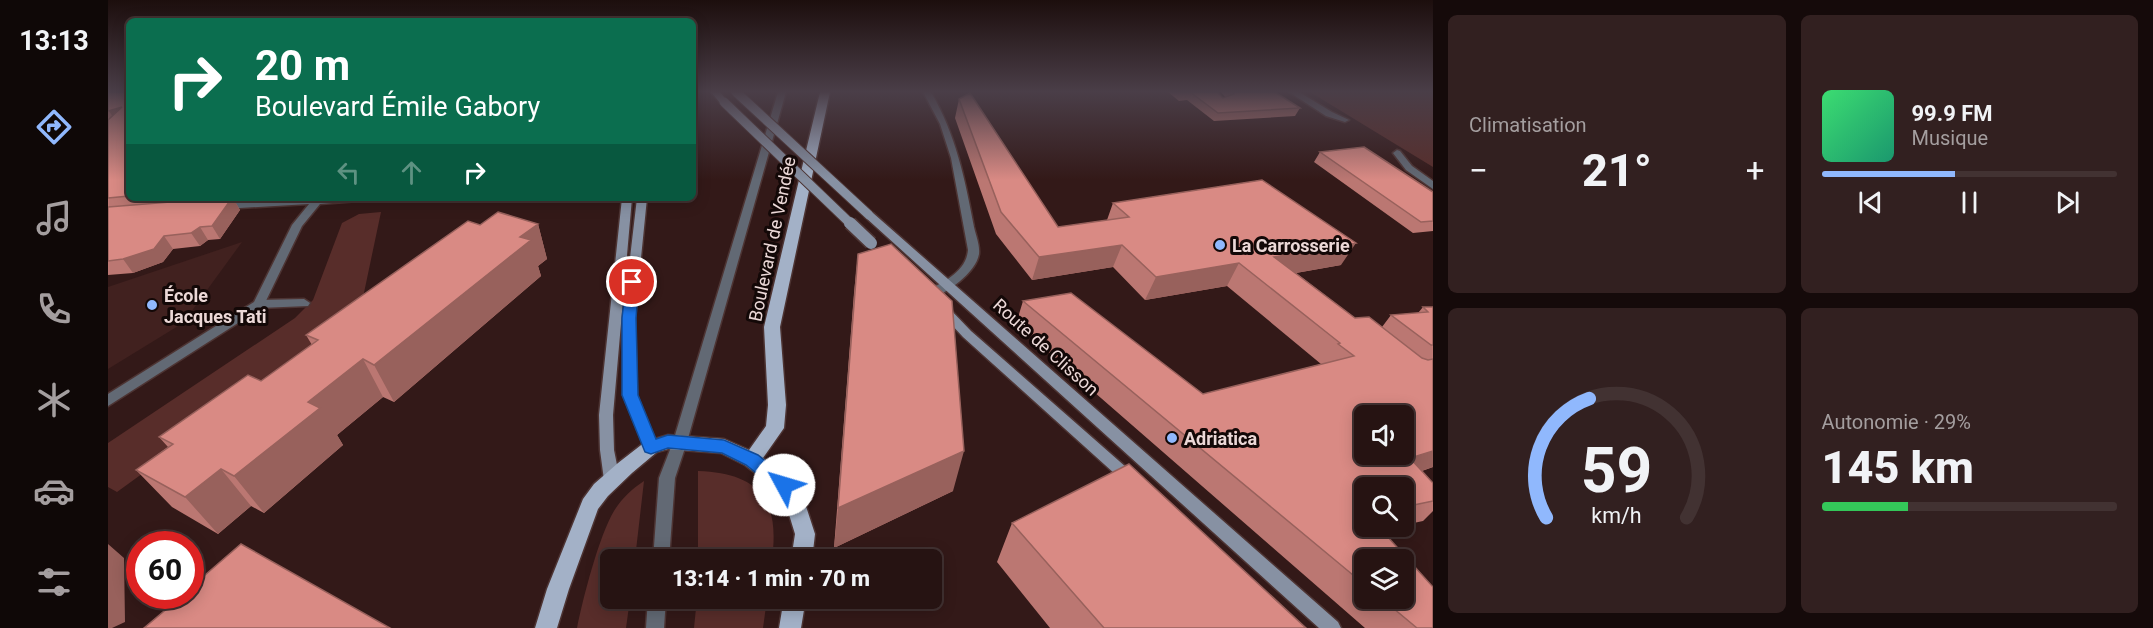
<!DOCTYPE html>
<html lang="fr">
<meta charset="utf-8">
<style>
body{margin:0;font-family:Roboto,sans-serif;background:#322020;color:#f1f3f6;height:100vh;display:flex;flex-direction:column;font-size:22px;white-space:nowrap}
*{box-sizing:border-box;margin:0}
p{font-size:20px;color:#a49e9f}
.icon{flex:none;width:33px;height:33px;fill:none;stroke:currentColor;stroke-width:2;stroke-linecap:round;stroke-linejoin:round}
.map{position:relative;flex:1;overflow:hidden}
.drawer{display:flex;flex-direction:column;gap:15px;padding:15px;background:#150a0a;width:720px}
.drawer>*{flex:none}
.banner{position:absolute;left:18px;top:18px;width:570px;height:183px;border-radius:9px;box-shadow:0 3px 15px #0003,0 0 0 2px #423232;background:#0b6e4f;color:#fff;overflow:hidden}
.tools{position:absolute;left:1246px;top:405px;display:grid;gap:12px}
.tools a{display:grid;place-items:center;width:60px;height:60px;border-radius:9px;background:#261312;box-shadow:0 3px 15px #0003,0 0 0 2px #423232;font-size:30px}
.speed{position:absolute;left:18px;top:531px;display:flex;gap:12px;font-size:30px;font-weight:700;text-align:center}
.speed>*{display:grid;place-content:center;width:78px;height:78px;border-radius:50%;background:#261312;box-shadow:0 3px 15px #0003,0 0 0 2px #423232;line-height:1}
.speed .limit{border:9px solid #d22;background:#fff;color:#111}
.pin{position:absolute;display:grid;place-items:center;width:51px;height:51px;color:#fff;margin:-26px;border:3px solid #fff;border-radius:50%;box-shadow:0 2px 6px #0007}
.me{position:absolute;width:66px;margin:-33px;rotate:309deg;stroke-linejoin:round;filter:drop-shadow(0 0 4px #0008)}
.turn{display:flex;align-items:center;gap:21px;height:126px;padding:0 30px;font-size:27px}
.turn .icon{width:78px;height:78px;stroke-width:2.5}
.turn b{display:block;font-size:42px;line-height:51px}
.lanes{display:flex;align-items:center;height:57px;padding:0 30px;background:#0003;justify-content:center;gap:30px;direction:ltr}
.lanes .off{opacity:.35}
.big{font-size:45px;font-weight:800;line-height:1.1}
.drawer .tile{flex:1;display:flex;flex-direction:column;justify-content:center;gap:9px;min-width:0;padding:0 21px;border-radius:9px;background:#322020}
.drawer .dial{align-items:center;gap:0}
.dial svg{height:156px;overflow:visible;fill:none;stroke:#423232;stroke-width:7;stroke-linecap:round;text-anchor:middle}
.dial text{fill:#f1f3f6;stroke:none}
.song{display:flex;align-items:center;gap:18px}
.cover{width:72px;height:72px;border-radius:9px;background:linear-gradient(135deg,hsl(140 70% 55%),hsl(160 70% 35%))}
.played{height:6px;border-radius:3px;background:linear-gradient(90deg,#90b8fd 45%,#423232 45%)}
.keys{display:flex;justify-content:space-around;direction:ltr}
.heat{display:flex;justify-content:space-between;align-items:center;font-size:33px;direction:ltr}
.charge{height:9px;border-radius:4px;background:linear-gradient(90deg,#34c759 29%,#423232 0)}
.drawer .tiles{flex:1;display:grid;gap:15px;grid-template-columns:repeat(2,1fr)}
.trip{position:absolute;left:492px;top:549px;width:342px;height:60px;border-radius:9px;background:#261312;box-shadow:0 3px 15px #0003,0 0 0 2px #423232;font-weight:800;line-height:60px;text-align:center}
main{display:flex;flex:1;min-height:0}
.dock{display:flex;flex-direction:column;width:108px;justify-content:space-around;align-items:center;background:#0f0807;color:#a49e9f}
.dock .icon{width:42px;height:42px}
.dock .active{color:#90b8fd}
.dock b{font-size:27px;color:#f1f3f6}
.map>svg:first-child{display:block}
.built{fill:#41211f}
.green{fill:#582d2a}
.lines{fill:none;stroke-linecap:round;stroke-linejoin:round}
.service-casing{stroke:#4d3433;stroke-width:3}
.minor-casing{stroke:#4d3433;stroke-width:3}
.secondary-casing{stroke:#4d3433;stroke-width:3}
.primary-casing{stroke:#4d3433;stroke-width:3}
.service{fill:#626974;fill-rule:evenodd}
.minor{fill:#626974;fill-rule:evenodd}
.secondary{fill:#8791a3;fill-rule:evenodd}
.primary{fill:#a3b1c7;fill-rule:evenodd}
.secondary-bridge-far1-casing{stroke:#4d3433;stroke-width:11;stroke-linecap:butt}
.secondary-bridge-casing{stroke:#4d3433;stroke-width:15;stroke-linecap:butt}
.secondary-bridge-far1{stroke:#8791a3;stroke-width:9}
.secondary-bridge{stroke:#8791a3;stroke-width:12}
.wall{fill:#bb7772;fill-rule:evenodd}
.shaded-wall{fill:#98615c}
.building{fill:#d98a84;stroke:#98615c;stroke-width:1.5;fill-rule:evenodd}
.route{fill:#1a73e8;stroke:#114b97;stroke-width:1.5}
.poi-dot{fill:#90b8fd;stroke:#130807;stroke-width:2}
.labels{text-anchor:middle;dominant-baseline:central;stroke-width:6;stroke-linejoin:round;paint-order:stroke}
.street-label{font-size:18px;fill:#ebd8d7;stroke:#130807}
.poi-label{font-size:18px;font-weight:bold;fill:#ebd8d7;stroke:#130807;text-anchor:start}
</style>
<main>
<nav class="dock">
<b>13:13</b>
<svg class="icon active" aria-label="directions" viewBox="0 0 24 24"><path d="M12 3l9 9-9 9-9-9zM9 14v-3h6M13 9l2 2-2 2"/></svg>
<svg class="icon" aria-label="music" viewBox="0 0 24 24"><path d="M9 18V5l10-2v13"/><circle cx="6" cy="18" r="3"/><circle cx="16" cy="16" r="3"/></svg>
<svg class="icon" aria-label="phone" viewBox="0 0 24 24"><path d="M5 4h4l2 5-3 2q2 4 5 5l2-3 5 2v4C11 20 4 13 5 4z"/></svg>
<svg class="icon" aria-label="climate" viewBox="0 0 24 24"><path d="M12 3v18M4 7l16 10M4 17L20 7"/></svg>
<svg class="icon" aria-label="car" viewBox="0 0 24 24"><path d="M5 17H2v-5l4-1 3-4h7l3 4 3 1v5h-3M9 17h6M6 11h13"/><circle cx="7" cy="17" r="2"/><circle cx="17" cy="17" r="2"/></svg>
<svg class="icon" aria-label="filters" viewBox="0 0 24 24"><path d="M4 7h16M4 17h16"/><circle cx="9" cy="7" r="2"/><circle cx="15" cy="17" r="2"/></svg>
</nav>
<div class="map">
<svg width="1325" height="628" viewBox="0 0 1325 628">
<rect width="100%" height="100%" fill="#331918"/>
<!-- built -->
<path class="built" d="M 134,242 L 75,323 L 0,369 L 0,287 Z"/>
<!-- green -->
<path class="green" d="M 1202,92 L 1325,92 L 1325,167 Z
M 273,212 L 253,307 L 238,326 L 9,492 L 0,487 L 0,443 L 187,318 L 205,300 L 234,223 L 251,214 Z
M 590,471 C 651,473 672,500 664,559 L 590,559 Z
M 536,481 L 527,559 L 502,560 L 502,598 L 522,599 L 518,628 L 469,628 C 475,598 491,536 506,511 C 514,498 524,489 536,481 Z
M 589,598 L 659,599 L 655,628 L 586,628 Z"/>
<g class="lines">
<!-- service casing -->
<g class="service-casing">
<path id="service" d="M 670,92 L 678,92 L 579,442 L 567,478 L 561,560 L 545,560 L 551,478 L 565,442 Z
M 196,299 L 202,303 L 200,306 L 151,308 L 145,304 L 151,300 Z
M 540,598 L 558,598 L 556,628 L 538,628 Z"/>
</g>
<!-- minor casing -->
<g class="minor-casing">
<path id="minor" d="M 815,92 L 823,92 C 848,135 857,179 866,227 C 868,236 872,245 871,254 C 868,273 838,294 821,299 L 815,295 L 817,292 C 834,282 858,273 860,250 L 843,158 L 832,124 Z
M 1181,92 L 1191,92 L 1224,112 L 1241,120 L 1237,122 L 1218,116 Z
M 1289,150 L 1292,151 L 1304,166 L 1325,181 L 1325,189 L 1298,170 L 1285,153 Z
M 206,198 L 255,198 L 250,201 L 212,204 L 194,226 L 155,307 L 0,406 L 0,394 L 146,302 L 184,225 L 201,204 L 115,209 L 111,208 L 111,204 Z"/>
</g>
<!-- secondary casing -->
<g class="secondary-casing">
<path id="secondary" d="M 603,92 L 612,92 L 620,102 L 613,104 Z
M 514,198 L 524,198 L 505,415 L 506,450 L 512,480 L 509,484 L 504,486 L 499,484 L 496,480 L 492,450 L 491,415 Z
M 529,198 L 539,198 L 527,318 L 529,395 L 550,447 L 548,451 L 543,453 L 538,451 L 536,447 L 515,395 L 515,318 Z
M 761,212 L 765,213 L 1230,622 L 1233,628 L 1211,628 L 757,217 L 757,213 Z
M 835,305 L 839,306 L 863,331 L 1027,475 L 1030,479 L 1027,483 L 1022,485 L 1017,483 L 855,337 L 829,309 Z"/>
</g>
<!-- primary casing -->
<g class="primary-casing">
<path id="primary" d="M 712,92 L 722,92 L 672,327 L 678,405 L 676,428 L 655,458 L 674,471 L 694,494 L 707,534 L 704,560 L 683,560 L 687,534 L 676,498 L 660,483 L 637,465 L 613,453 L 560,449 L 549,452 L 524,473 L 500,496 L 490,509 L 461,589 L 449,628 L 427,628 L 439,589 L 475,499 L 486,484 L 510,463 L 537,442 L 560,435 L 616,439 L 641,450 L 658,426 L 660,405 L 656,327 Z
M 676,598 L 698,598 L 693,628 L 671,628 Z"/>
</g>
<!-- service -->
<use href="#service" class="service"/>
<!-- minor -->
<use href="#minor" class="minor"/>
<!-- secondary -->
<use href="#secondary" class="secondary"/>
<!-- primary -->
<use href="#primary" class="primary"/>
<!-- secondary-bridge-far1 casing -->
<g class="secondary-bridge-far1-casing">
<path id="secondary-bridge-far1" d="M 628,92 L 761,215
M 616,102 L 743,224"/>
</g>
<!-- secondary-bridge casing -->
<g class="secondary-bridge-casing">
<path id="secondary-bridge" d="M 742,223 L 763,243"/>
</g>
<!-- secondary-bridge-far1 -->
<use href="#secondary-bridge-far1" class="secondary-bridge-far1"/>
<!-- secondary-bridge -->
<use href="#secondary-bridge" class="secondary-bridge"/>
</g>
<!-- wall -->
<path class="wall" d="M 0,92 L 21,92 L 21,198 L 140,198 L 126,200 L 132,210 L 112,239 L 100,240 L 92,246 L 65,249 L 55,262 L 25,273 L 0,275 Z
M 1060,92 L 1109,92 L 1115,98 L 1117,97 L 1113,92 L 1167,92 L 1192,108 L 1187,116 L 1106,121 L 1079,100 L 1071,101 Z
M 851,99 L 950,227 L 999,220 L 1005,203 L 1233,265 L 1188,273 L 1247,318 L 1274,327 L 1283,315 L 1310,313 L 1315,307 L 1325,307 L 1325,467 L 1314,471 L 1325,483 L 1325,511 L 1315,521 L 1296,525 L 1296,488 L 1257,488 L 1257,526 L 1289,526 L 1273,530 L 1325,628 L 1257,628 L 908,324 L 915,301 L 1095,394 L 1213,364 L 1119,286 L 1037,300 L 1005,267 L 924,280 L 888,234 L 847,118 ZM 1257,560 L 1296,598 L 1257,598 Z
M 1212,152 L 1325,192 L 1325,231 L 1305,233 L 1206,162 Z
M 430,224 L 439,259 L 430,266 L 433,276 L 286,402 L 275,397 L 229,435 L 235,445 L 156,513 L 143,506 L 110,534 L 64,507 L 28,470 L 60,447 L 51,437 L 153,381 L 204,345 L 198,335 L 372,225 Z
M 750,254 L 845,491 L 726,548 L 746,293 Z
M 904,523 L 1198,628 L 942,628 L 889,562 Z"/>
<!-- shaded-wall -->
<path class="shaded-wall" d="M 14,107 L 9,123 L 1,111 Z
M 124,198 L 125,198 L 132,210 L 112,239 L 104,226 Z
M 430,224 L 439,259 L 430,266 L 433,276 L 286,402 L 266,365 L 412,237 Z
M 92,227 L 100,240 L 92,246 L 83,233 Z
M 56,236 L 65,249 L 55,262 L 25,273 L 15,259 Z
M 1248,243 L 1233,265 L 1153,279 L 1166,257 Z
M 1014,245 L 1005,267 L 924,280 L 931,257 Z
M 1131,263 L 1119,286 L 1037,300 L 1048,277 Z
M 255,359 L 275,397 L 229,435 L 235,445 L 156,513 L 126,476 L 200,402 Z
M 856,451 L 845,491 L 726,548 L 730,508 Z
M 1325,451 L 1325,467 L 1280,482 L 1302,458 Z
M 113,469 L 143,506 L 110,534 L 77,497 Z
M 0,544 L 16,558 L 17,622 L 4,628 L 0,628 Z"/>
<!-- building -->
<path class="building" d="M 0,92 L 21,92 L 21,196 L 0,198 L 0,120 L 14,107 L 0,111 Z
M 1073,92 L 1109,92 L 1115,98 L 1126,94 L 1124,92 L 1167,92 L 1192,108 L 1110,113 L 1082,92 Z
M 862,93 L 950,227 L 1021,217 L 1005,203 L 1154,180 L 1248,243 L 1166,257 L 1247,318 L 1261,317 L 1314,358 L 1320,360 L 1325,359 L 1325,451 L 1302,458 L 1325,483 L 1325,501 L 1296,507 L 1296,488 L 1257,488 L 1257,526 L 1270,526 L 1325,587 L 1325,628 L 1309,628 L 1273,598 L 1296,598 L 1296,560 L 1257,560 L 1257,585 L 915,301 L 963,293 L 1095,394 L 1246,356 L 1230,344 L 1232,343 L 1131,263 L 1048,277 L 1014,245 L 931,257 L 893,212 L 851,99 ZM 1257,416 L 1296,416 L 1296,454 L 1257,454 Z
M 1256,147 L 1325,192 L 1325,221 L 1313,222 L 1212,152 Z
M 112,198 L 124,198 L 104,226 L 92,227 L 83,233 L 56,236 L 46,249 L 15,259 L 0,261 L 0,207 Z
M 390,212 L 430,224 L 412,237 L 423,240 L 266,365 L 255,359 L 200,402 L 212,408 L 126,476 L 113,469 L 77,497 L 28,470 L 65,444 L 51,437 L 140,375 L 153,381 L 210,340 L 198,335 L 360,221 L 372,225 Z
M 783,244 L 844,301 L 856,451 L 730,508 L 750,254 Z
M 1315,307 L 1325,307 L 1325,345 L 1323,345 L 1283,315 L 1320,312 Z
M 1021,464 L 1198,628 L 996,628 L 904,523 Z
M 133,544 L 282,628 L 36,628 L 74,596 L 82,596 L 82,588 Z"/>
<!-- sky -->
<linearGradient id="sky" x2="0" y2="1"><stop stop-color="#1c0e0d"/><stop offset="0.51" stop-color="#4a3e48"/><stop offset="1" stop-color="#4a3e48" stop-opacity="0"/></linearGradient>
<rect width="1325" height="180" fill="url(#sky)"/>
<!-- route -->
<path class="route" d="M 524,278 L 531,282 L 528,318 L 530,395 L 548,439 L 560,435 L 616,440 L 650,455 L 682,480 L 684,485 L 682,490 L 676,493 L 669,490 L 638,465 L 614,453 L 560,448 L 543,454 L 537,452 L 514,395 L 514,318 L 518,282 Z"/>
<!-- markers -->
<g class="poi-dot">
<circle cx="1112" cy="245" r="6"/>
<circle cx="44" cy="305" r="6"/>
<circle cx="1064" cy="438" r="6"/>
</g>
<g class="labels">
<!-- street labels -->
<g class="street-label">
<text transform="translate(664 239) rotate(-78)">Boulevard de Vendée</text>
<text transform="translate(938 347) rotate(42)">Route de Clisson</text>
</g>
<!-- poi labels -->
<g class="poi-label">
<text x="1124" y="245">La Carrosserie</text>
<text x="56" y="295">École<tspan x="56" dy="21">Jacques Tati</tspan></text>
<text x="1076" y="438">Adriatica</text>
</g>
</g>
</svg>
<div class="tools">
<a><svg class="icon" aria-label="sound" viewBox="0 0 24 24"><path d="M4 9h4l5-4v14l-5-4H4zM17 9q2 3 0 6"/></svg></a>
<a><svg class="icon" aria-label="search" viewBox="0 0 24 24"><circle cx="10" cy="10" r="6"/><path d="M15 15l6 6"/></svg></a>
<a><svg class="icon" aria-label="layers" viewBox="0 0 24 24"><path d="M12 4l9 5-9 5-9-5zM3 14l9 5 9-5"/></svg></a>
</div>
<div class="speed"><div class="limit">60</div></div>
<div class="pin" style="left:524px;top:282px;background:#d93025"><svg class="icon" aria-label="arrive" viewBox="0 0 24 24"><path d="M6 21V4h12l-3 4 3 4H6"/></svg></div>
<svg class="me" style="left:676px;top:485px" viewBox="-20 -20 40 40"><circle r="19" fill="#fff"/><path d="M0-13L10 11 0 6-10 11z" fill="#1a73e8"/></svg>
<div class="trip">13:14 · 1 min · 70 m</div>
<div class="banner">
<div class="turn"><svg class="icon" aria-label="right" viewBox="0 0 24 24"><path d="M7 20v-9h11M14 6l5 5-5 5"/></svg><div><b>20 m</b>Boulevard Émile Gabory</div></div>
<div class="lanes"><svg class="icon off" aria-label="left" viewBox="0 0 24 24"><path d="M17 20v-9H6M10 6l-5 5 5 5"/></svg><svg class="icon off" aria-label="ahead" viewBox="0 0 24 24"><path d="M12 20V5M6 11l6-6 6 6"/></svg><svg class="icon" aria-label="right" viewBox="0 0 24 24"><path d="M7 20v-9h11M14 6l5 5-5 5"/></svg></div>
</div>
</div>
<section class="drawer">
<div class="tiles">
<div class="tile"><p>Climatisation</p>
<div class="heat"><a>−</a><b class="big">21°</b><a>+</a></div>
</div>
<div class="tile">
<div class="song"><i class="cover"></i><div><b>99.9 FM</b><p>Musique</p></div></div>
<div class="played"></div>
<div class="keys"><svg class="icon" aria-label="previous" viewBox="0 0 24 24"><path d="M18 5L8 12l10 7zM5 5v14"/></svg><svg class="icon" aria-label="pause" viewBox="0 0 24 24"><path d="M8 5v14M16 5v14"/></svg><svg class="icon" aria-label="next" viewBox="0 0 24 24"><path d="M6 5l10 7-10 7zM19 5v14"/></svg></div>
</div>
<div class="tile dial"><svg viewBox="0 0 100 80">
<path d="M14 69A42 42 0 1 1 86 69"/>
<path d="M14 69A42 42 0 0 1 36 8" stroke="#90b8fd"/>
<text x="50" y="56" font-size="32" font-weight="700">59</text>
<text x="50" y="72" font-size="11">km/h</text>
</svg></div>
<div class="tile"><p>Autonomie · 29%</p><b class="big">145 km</b><div class="charge"></div></div>
</div>
</section>
</main>
